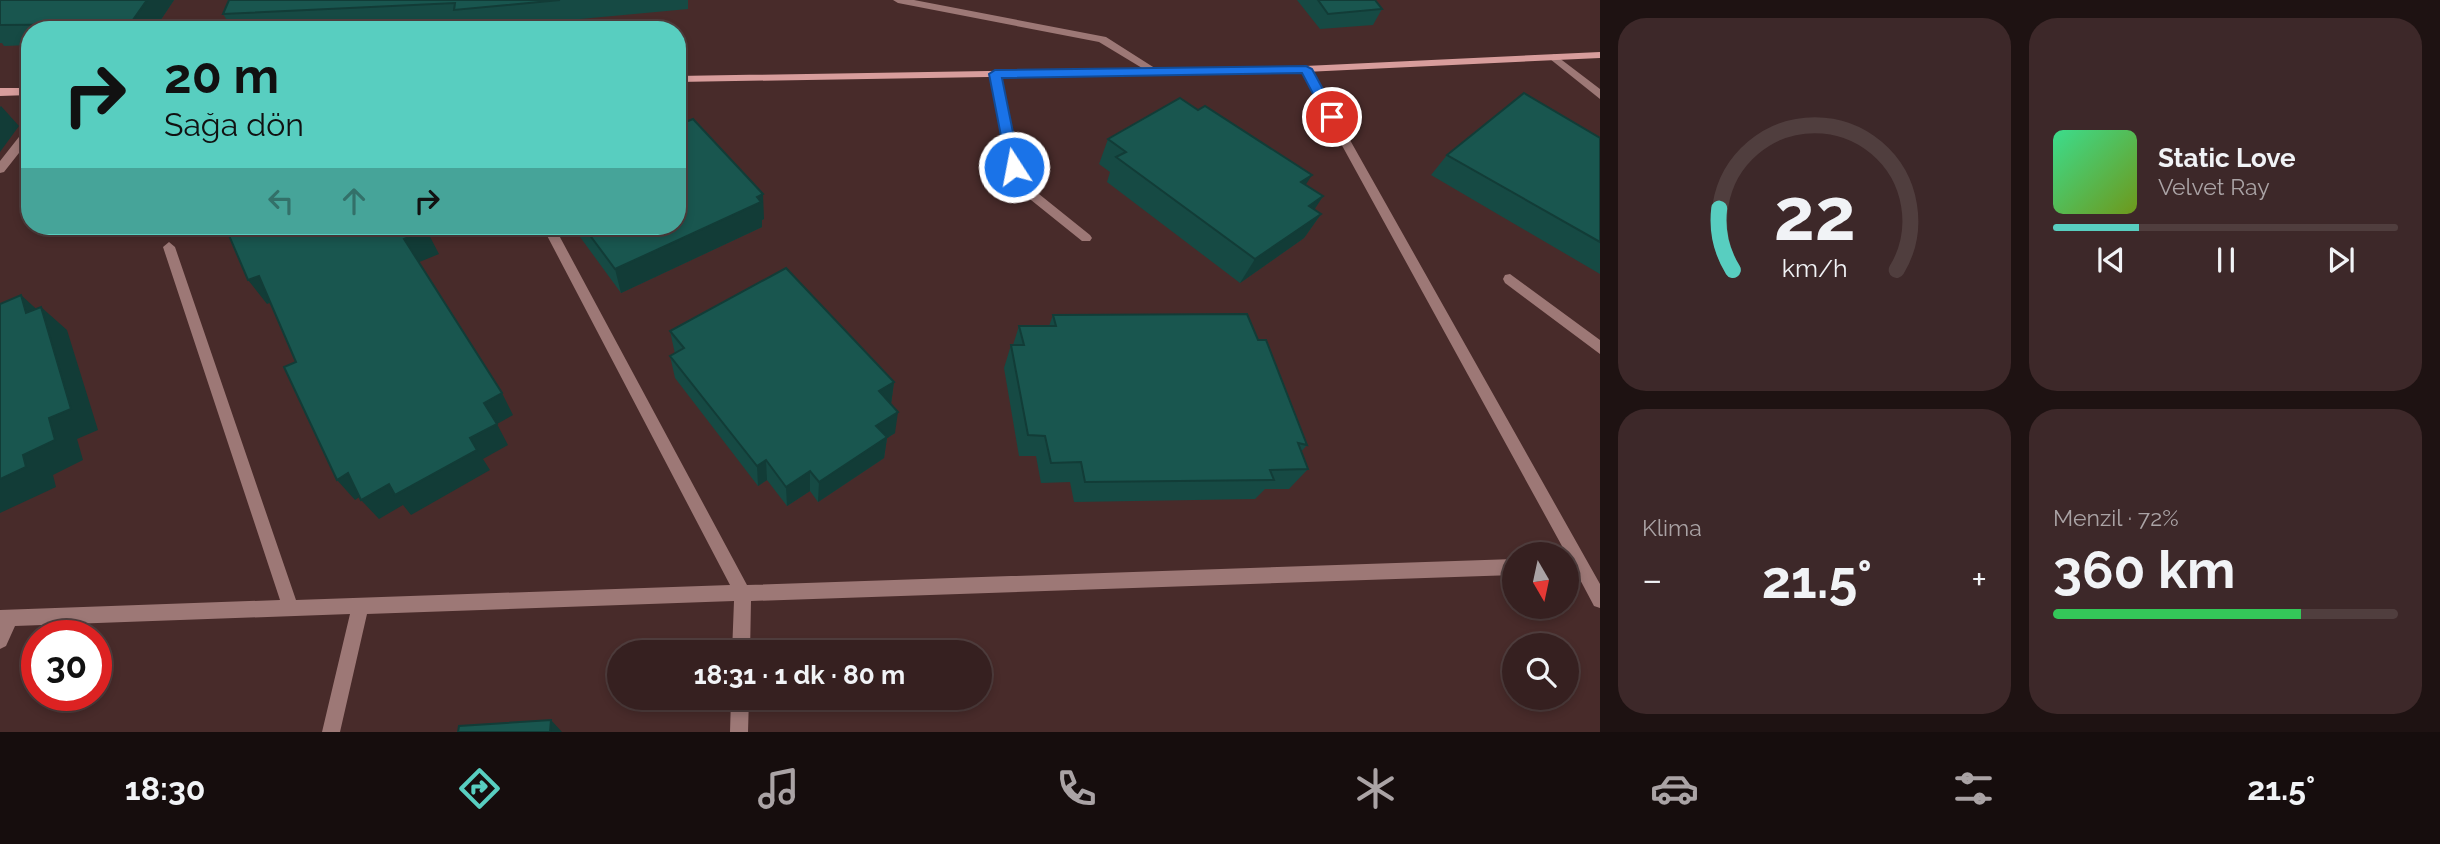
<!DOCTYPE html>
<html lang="tr">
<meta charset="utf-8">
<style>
body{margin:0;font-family:Raleway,sans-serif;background:#3d2829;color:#f1f3f6;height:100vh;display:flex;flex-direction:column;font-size:26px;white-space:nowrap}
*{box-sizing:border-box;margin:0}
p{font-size:23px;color:#aaa3a5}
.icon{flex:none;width:38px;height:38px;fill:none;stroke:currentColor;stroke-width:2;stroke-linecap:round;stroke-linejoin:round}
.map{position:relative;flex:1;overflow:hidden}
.details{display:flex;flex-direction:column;gap:18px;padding:18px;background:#1e1212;width:840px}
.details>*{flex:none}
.top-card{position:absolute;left:21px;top:21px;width:665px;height:214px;border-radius:28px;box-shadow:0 4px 10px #0003,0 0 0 2px #503e3e;background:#58cec0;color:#111;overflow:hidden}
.needle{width:46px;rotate:171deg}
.fabs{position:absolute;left:1502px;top:542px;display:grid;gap:14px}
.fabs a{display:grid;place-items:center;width:77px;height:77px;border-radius:50%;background:#362020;box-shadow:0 4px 10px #0003,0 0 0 2px #503e3e;font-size:35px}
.speed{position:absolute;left:21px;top:620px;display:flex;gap:14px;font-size:35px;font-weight:700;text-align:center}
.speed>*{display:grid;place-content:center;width:91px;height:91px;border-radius:50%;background:#362020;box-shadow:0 4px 10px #0003,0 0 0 2px #503e3e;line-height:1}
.speed .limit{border:10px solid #d22;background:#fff;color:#111}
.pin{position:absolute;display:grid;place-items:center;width:60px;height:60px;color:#fff;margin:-30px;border:4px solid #fff;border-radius:50%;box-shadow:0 2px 7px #0007}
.me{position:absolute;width:77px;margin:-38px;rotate:349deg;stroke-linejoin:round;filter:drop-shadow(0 0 5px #0008)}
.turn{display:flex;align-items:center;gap:24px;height:147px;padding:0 28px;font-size:32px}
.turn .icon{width:91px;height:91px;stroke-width:2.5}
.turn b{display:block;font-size:49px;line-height:60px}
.lanes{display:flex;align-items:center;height:66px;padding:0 28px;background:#0003;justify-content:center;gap:35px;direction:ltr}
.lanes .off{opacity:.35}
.big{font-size:52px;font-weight:700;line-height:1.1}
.details .widget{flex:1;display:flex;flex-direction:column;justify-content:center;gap:10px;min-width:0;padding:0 24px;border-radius:28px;background:#3d2829}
.details .dial{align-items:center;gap:0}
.dial svg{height:182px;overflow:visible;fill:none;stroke:#503e3e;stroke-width:7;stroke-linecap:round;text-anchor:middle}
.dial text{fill:#f1f3f6;stroke:none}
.song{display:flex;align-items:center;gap:21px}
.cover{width:84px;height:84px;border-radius:10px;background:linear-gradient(135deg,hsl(150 70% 55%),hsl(80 70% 35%))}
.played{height:7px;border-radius:4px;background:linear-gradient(90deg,#58cec0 25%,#503e3e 25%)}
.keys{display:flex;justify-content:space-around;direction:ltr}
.heat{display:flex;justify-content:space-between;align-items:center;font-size:38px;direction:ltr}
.charge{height:10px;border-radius:5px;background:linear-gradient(90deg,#34c759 72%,#503e3e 0)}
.details .tiles{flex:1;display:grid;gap:18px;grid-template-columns:repeat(2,1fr)}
.trip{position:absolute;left:607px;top:640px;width:385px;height:70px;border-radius:35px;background:#362020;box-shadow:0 4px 10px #0003,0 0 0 2px #503e3e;font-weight:700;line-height:70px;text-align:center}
.tabs{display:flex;height:112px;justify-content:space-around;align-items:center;background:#160d0d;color:#aaa3a5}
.tabs .icon{width:49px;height:49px}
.tabs .active{color:#58cec0}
.tabs b{font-size:32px;color:#f1f3f6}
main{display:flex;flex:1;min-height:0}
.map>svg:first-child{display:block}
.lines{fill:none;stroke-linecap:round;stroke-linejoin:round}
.street{fill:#9d7876;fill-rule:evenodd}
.secondary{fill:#d89d9c;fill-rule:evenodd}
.wall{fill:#164a44}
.shaded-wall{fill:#123c37}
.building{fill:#19564f;stroke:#123c37;stroke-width:2}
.route{fill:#1a73e8;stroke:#114b97;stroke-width:2}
</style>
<main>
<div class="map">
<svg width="1600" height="732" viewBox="0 0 1600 732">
<rect width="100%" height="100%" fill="#482b2a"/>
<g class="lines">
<!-- street -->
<path class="street" d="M 893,0 L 914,0 L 1106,37 L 1161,72 L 1156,75 L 1152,74 L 1099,42 L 898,3 Z
M 1554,54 L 1600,89 L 1600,99 L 1550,59 L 1549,57 Z
M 1305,66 L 1310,69 L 1600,584 L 1600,608 L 1594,606 L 1576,572 L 1566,573 L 1568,557 L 1300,69 Z
M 995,71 L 1000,74 L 1020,167 L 1034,190 L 1090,235 L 1092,238 L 1090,241 L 1082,241 L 1026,196 L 1008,167 L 990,74 Z
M 30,127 L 30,139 L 4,172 L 0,173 L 0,161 L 26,128 Z
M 542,226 L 554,226 L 747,585 L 1514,559 L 1514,575 L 751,601 L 750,653 L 732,653 L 734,601 L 367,614 L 340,732 L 322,732 L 350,614 L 15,626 L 6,646 L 0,649 L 0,610 L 280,600 L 163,247 L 169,242 L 175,247 L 296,600 L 730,585 Z
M 1510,274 L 1600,340 L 1600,354 L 1505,283 L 1503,279 L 1505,275 Z
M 731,698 L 749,698 L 748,732 L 730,732 Z"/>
<!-- secondary -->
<path class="secondary" d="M 1600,52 L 1600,58 L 1305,72 L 677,82 L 677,76 L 1305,66 Z
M 0,88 L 30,88 L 30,95 L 0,96 Z"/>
</g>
<!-- wall -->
<path class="wall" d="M 0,0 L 174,0 L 154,30 L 30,30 L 30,45 L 4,46 L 2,43 L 0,43 Z
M 229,0 L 688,0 L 688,9 L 462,30 L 459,23 L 323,30 L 233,30 L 223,14 Z
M 1297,0 L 1375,0 L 1382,9 L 1373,25 L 1320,29 Z
M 1198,110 L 1323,196 L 1314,210 L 1321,214 L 1304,238 L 1240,283 L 1107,182 L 1110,172 L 1099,164 L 1108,139 Z
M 1600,138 L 1600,274 L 1431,175 L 1447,155 Z
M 764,219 L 762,220 L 762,227 L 621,293 L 572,226 L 677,226 Z
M 1053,315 L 1258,340 L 1307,445 L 1301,452 L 1308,469 L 1289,489 L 1265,489 L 1255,499 L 1074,502 L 1070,482 L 1041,483 L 1036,456 L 1019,456 L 1004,368 L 1011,345 L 1013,345 L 1019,326 L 1049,326 Z
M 670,331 L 894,382 L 891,404 L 895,433 L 887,438 L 884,458 L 818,502 L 810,491 L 787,506 L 767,480 L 758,486 L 675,378 L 670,356 L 675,354 Z"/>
<!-- shaded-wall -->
<path class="shaded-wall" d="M 147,0 L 174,0 L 154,30 L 134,30 L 130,24 Z
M 1,106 L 19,126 L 0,152 L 0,107 Z
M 1312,175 L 1296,200 L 1301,182 Z
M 763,194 L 764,219 L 762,220 L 762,227 L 621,293 L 615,269 Z
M 1323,196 L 1307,221 L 1309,206 Z
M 1321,214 L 1304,238 L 1240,283 L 1255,259 Z
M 423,226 L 431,226 L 432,229 L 427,231 L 439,254 L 417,263 L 404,239 Z
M 259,276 L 277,300 L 267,304 L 248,280 Z
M 21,295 L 44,316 L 41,307 L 67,330 L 98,430 L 77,439 L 83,460 L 53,475 L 56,487 L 0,513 L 0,479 L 23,455 L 49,418 L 26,313 Z
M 894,382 L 891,404 L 879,391 Z
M 502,393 L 513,415 L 497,424 L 508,445 L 483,459 L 490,470 L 411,515 L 403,505 L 379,519 L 361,500 L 470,438 L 484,403 Z
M 898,412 L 895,433 L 887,438 L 884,458 L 818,502 L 819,482 L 876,426 Z
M 766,460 L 767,480 L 758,486 L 757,466 Z
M 810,471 L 810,491 L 787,506 L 786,487 Z
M 348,473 L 365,493 L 355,500 L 337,480 Z
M 551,720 L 562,732 L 550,732 Z"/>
<!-- building -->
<path class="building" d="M 0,0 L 147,0 L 130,24 L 0,25 Z
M 229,0 L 560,0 L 454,10 L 455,3 L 223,14 Z
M 1318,0 L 1375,0 L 1382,9 L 1328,14 Z
M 1524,93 L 1600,138 L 1600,242 L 1447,155 Z
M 1180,98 L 1198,110 L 1205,106 L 1312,175 L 1301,182 L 1323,196 L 1309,206 L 1321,214 L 1255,259 L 1116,157 L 1126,152 L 1108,139 Z
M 677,117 L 683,123 L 693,119 L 763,194 L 757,197 L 761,202 L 615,269 L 583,226 L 677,226 Z
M 225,226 L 424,226 L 427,229 L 404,239 L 502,393 L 484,403 L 497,424 L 470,438 L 477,450 L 395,495 L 389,484 L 361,500 L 348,473 L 337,480 L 284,367 L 296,362 L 259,276 L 248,280 Z
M 786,268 L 894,382 L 879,391 L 898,412 L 876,426 L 887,437 L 819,482 L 810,471 L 786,487 L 766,460 L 757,466 L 670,356 L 684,348 L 670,331 Z
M 21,295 L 26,313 L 41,307 L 71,409 L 49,418 L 55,440 L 23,455 L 26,467 L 0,479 L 0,304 Z
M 1247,314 L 1258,340 L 1266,340 L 1307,445 L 1298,443 L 1308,469 L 1270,470 L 1274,480 L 1085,482 L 1081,462 L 1051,463 L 1045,436 L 1028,435 L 1011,345 L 1024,345 L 1019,326 L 1056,326 L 1053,315 Z
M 551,720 L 550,732 L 458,732 L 459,726 Z"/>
<!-- route -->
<path class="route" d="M 1306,66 L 1312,69 L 1338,117 L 1336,120 L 1327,120 L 1302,73 L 1002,78 L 1020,167 L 1014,172 L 1007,167 L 989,74 L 995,70 Z"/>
</svg>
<div class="fabs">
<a><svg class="needle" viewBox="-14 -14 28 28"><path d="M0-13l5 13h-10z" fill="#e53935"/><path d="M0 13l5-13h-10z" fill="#aaa3a5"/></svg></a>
<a><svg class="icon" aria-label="search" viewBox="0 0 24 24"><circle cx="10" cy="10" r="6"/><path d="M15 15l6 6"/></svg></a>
</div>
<div class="speed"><div class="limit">30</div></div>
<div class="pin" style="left:1332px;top:117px;background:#d93025"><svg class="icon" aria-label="arrive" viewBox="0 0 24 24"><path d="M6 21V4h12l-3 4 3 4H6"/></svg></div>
<svg class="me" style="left:1014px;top:167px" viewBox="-20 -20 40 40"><circle r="17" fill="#1a73e8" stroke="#fff" stroke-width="3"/><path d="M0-11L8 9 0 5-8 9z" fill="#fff"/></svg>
<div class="trip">18:31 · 1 dk · 80 m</div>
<div class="top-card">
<div class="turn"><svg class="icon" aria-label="right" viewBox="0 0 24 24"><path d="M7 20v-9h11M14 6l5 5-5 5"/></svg><div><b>20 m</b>Sağa dön</div></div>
<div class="lanes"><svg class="icon off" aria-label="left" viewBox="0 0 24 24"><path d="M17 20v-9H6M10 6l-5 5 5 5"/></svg><svg class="icon off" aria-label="ahead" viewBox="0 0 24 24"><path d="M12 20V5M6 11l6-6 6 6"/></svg><svg class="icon" aria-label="right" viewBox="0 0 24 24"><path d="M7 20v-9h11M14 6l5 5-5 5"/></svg></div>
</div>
</div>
<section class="details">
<div class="tiles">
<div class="widget dial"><svg viewBox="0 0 100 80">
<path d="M14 69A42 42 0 1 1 86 69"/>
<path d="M14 69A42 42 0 0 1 8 42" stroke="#58cec0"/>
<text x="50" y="56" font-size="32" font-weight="700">22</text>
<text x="50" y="72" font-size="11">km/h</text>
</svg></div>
<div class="widget">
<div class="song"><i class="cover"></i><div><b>Static Love</b><p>Velvet Ray</p></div></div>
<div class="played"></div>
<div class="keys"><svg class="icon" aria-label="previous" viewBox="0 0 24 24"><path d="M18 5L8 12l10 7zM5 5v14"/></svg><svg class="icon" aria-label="pause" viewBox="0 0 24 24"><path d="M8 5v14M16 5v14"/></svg><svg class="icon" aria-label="next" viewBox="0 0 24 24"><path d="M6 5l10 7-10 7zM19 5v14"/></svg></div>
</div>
<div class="widget"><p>Klima</p>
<div class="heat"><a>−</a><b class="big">21.5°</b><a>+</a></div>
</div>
<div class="widget"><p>Menzil · 72%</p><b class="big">360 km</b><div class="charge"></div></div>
</div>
</section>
</main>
<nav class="tabs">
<b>18:30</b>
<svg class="icon active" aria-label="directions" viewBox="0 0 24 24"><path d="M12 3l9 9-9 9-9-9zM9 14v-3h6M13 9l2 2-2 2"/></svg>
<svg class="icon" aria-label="music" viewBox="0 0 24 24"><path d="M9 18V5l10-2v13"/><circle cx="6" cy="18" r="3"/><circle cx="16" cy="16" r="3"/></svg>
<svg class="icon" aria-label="phone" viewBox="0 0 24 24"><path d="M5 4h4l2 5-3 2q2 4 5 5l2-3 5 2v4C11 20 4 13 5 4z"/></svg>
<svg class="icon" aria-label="climate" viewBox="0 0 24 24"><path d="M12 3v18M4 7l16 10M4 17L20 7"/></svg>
<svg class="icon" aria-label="car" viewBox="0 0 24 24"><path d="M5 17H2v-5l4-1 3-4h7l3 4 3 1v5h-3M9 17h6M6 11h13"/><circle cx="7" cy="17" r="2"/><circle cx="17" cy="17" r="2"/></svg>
<svg class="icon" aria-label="filters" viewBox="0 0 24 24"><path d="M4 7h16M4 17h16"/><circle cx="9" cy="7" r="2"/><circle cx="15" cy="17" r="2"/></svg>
<b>21.5°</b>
</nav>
